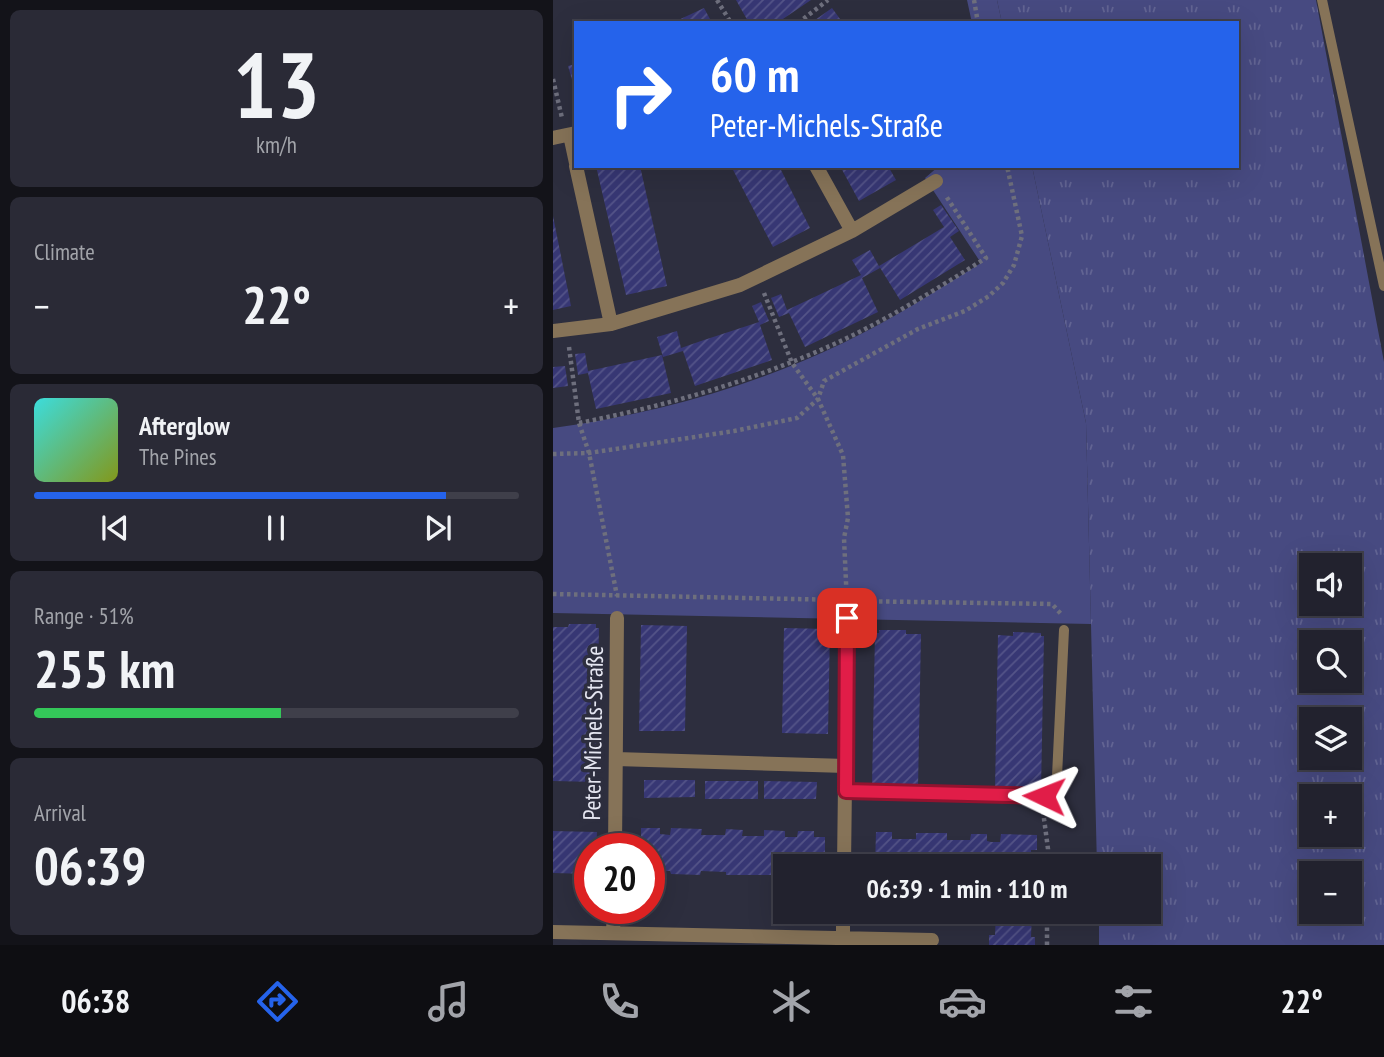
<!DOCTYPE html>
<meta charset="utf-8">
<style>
body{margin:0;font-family:"PT Sans Narrow",sans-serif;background:#2a2a36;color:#f1f3f6;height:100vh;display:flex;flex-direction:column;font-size:26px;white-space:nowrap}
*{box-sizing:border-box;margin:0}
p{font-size:23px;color:#a2a4aa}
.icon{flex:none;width:38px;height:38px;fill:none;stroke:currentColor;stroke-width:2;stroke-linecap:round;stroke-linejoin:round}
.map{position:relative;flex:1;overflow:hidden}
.side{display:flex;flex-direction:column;gap:10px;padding:10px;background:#131319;width:553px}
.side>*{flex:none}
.banner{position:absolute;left:21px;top:21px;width:665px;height:147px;border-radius:0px;box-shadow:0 7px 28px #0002,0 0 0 2px #3f3f4a;background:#2563eb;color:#fff;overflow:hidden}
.fabs{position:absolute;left:746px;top:553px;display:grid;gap:14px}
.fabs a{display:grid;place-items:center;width:63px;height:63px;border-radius:0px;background:#22222e;box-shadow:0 7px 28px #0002,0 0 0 2px #3f3f4a;font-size:35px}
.speed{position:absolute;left:21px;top:833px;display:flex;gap:14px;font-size:35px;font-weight:700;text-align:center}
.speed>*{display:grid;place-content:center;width:91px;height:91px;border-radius:50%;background:#22222e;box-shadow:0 7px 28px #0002,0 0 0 2px #3f3f4a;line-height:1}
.speed .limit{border:10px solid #d22;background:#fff;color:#111}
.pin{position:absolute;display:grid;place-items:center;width:60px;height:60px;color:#fff;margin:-30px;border-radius:14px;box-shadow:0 4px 10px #0006}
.me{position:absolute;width:77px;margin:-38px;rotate:272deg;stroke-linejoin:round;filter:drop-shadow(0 0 5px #0008)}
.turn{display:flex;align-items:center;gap:24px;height:147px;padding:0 21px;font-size:32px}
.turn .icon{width:91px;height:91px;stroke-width:2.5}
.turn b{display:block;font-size:49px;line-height:60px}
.big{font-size:52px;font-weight:700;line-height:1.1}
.side .widget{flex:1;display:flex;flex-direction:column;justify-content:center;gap:10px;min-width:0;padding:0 24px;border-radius:10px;background:#2a2a36}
.side .dial{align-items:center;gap:0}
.dial b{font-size:91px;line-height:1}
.song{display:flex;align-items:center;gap:21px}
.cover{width:84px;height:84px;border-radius:10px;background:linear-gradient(135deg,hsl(180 70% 55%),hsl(70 70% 35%))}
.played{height:7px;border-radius:4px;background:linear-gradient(90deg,#2563eb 85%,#3f3f4a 85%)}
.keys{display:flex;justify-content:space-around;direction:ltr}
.heat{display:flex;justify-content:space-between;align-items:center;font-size:38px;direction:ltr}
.charge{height:10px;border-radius:5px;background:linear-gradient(90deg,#34c759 51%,#3f3f4a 0)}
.trip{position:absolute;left:220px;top:854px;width:388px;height:70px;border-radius:0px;background:#22222e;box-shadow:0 7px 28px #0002,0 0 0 2px #3f3f4a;font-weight:700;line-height:70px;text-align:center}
.tabs{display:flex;height:112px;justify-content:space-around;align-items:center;background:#0e0e12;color:#a2a4aa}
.tabs .icon{width:49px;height:49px}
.tabs .on{color:#2563eb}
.tabs b{font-size:32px;color:#f1f3f6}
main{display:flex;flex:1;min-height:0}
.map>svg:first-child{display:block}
.grass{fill:url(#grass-tufts);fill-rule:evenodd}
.park{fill:#474a81}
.building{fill:url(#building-hatch)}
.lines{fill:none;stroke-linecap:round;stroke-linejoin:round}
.path{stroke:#6e6f7d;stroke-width:4.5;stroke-dasharray:3.5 3.5;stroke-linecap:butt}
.lane{stroke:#867358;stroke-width:10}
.street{stroke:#867358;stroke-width:14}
.route-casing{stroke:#92132f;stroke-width:18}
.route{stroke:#e11d48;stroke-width:12}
.labels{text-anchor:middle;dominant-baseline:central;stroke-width:7;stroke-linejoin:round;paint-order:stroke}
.street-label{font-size:24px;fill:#e6e7f2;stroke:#2d2e3e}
</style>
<main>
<section class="side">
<div class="widget dial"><b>13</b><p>km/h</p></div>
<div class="widget"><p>Climate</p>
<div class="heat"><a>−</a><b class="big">22°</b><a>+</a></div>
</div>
<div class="widget">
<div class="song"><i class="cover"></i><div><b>Afterglow</b><p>The Pines</p></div></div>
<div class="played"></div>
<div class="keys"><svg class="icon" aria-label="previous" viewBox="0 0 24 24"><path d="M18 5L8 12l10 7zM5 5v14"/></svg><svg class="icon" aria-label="pause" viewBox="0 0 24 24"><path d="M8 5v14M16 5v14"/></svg><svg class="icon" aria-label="next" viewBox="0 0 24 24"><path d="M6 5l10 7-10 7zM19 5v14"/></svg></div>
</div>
<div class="widget"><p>Range · 51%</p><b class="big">255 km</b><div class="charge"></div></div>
<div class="widget"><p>Arrival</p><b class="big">06:39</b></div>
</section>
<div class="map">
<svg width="831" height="945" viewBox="0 0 831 945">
<defs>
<pattern id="grass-tufts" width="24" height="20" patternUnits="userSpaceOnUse" patternTransform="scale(1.75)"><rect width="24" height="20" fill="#474a81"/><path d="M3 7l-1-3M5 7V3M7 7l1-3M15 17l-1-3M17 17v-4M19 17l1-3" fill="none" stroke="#626493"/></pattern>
<pattern id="building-hatch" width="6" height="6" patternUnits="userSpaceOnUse" patternTransform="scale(1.75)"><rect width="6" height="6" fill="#373774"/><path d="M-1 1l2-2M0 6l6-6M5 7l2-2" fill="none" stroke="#545488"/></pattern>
</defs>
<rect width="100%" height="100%" fill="#2d2e3e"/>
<!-- grass -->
<path class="grass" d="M 444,0 L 763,0 L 831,362 L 831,945 L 546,945 L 546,912 L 597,912 L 597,866 L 544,866 L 533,423 L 479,166 L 684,166 L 684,23 L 449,23 ZM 758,565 L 796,565 L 796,604 L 758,604 ZM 758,642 L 796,642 L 796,681 L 758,681 ZM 758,719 L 796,719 L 796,758 L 758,758 ZM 758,796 L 796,796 L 796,835 L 758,835 ZM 758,873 L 796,873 L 796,912 L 758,912 Z"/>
<!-- park -->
<path class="park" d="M 414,0 L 444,0 L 449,23 L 419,23 Z
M 386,166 L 479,166 L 533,423 L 538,624 L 0,613 L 0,428 C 101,414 198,387 290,343 C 338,320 383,291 428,263 L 372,178 Z"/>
<!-- building -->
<path class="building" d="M 183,0 L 258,0 L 224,23 L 196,23 Z
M 151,8 L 157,19 L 153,21 L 155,23 L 119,23 Z
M 279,8 L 290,23 L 264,23 L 262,20 Z
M 23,56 L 23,90 L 22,90 L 15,66 L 22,64 L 20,57 Z
M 43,166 L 65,166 L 65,169 L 87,166 L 114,286 L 73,295 Z
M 178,166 L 226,166 L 257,228 L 220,247 Z
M 287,166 L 335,166 L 343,180 L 306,201 Z
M 388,205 L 406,231 L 397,237 L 412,260 L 347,300 L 326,266 L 391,227 L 380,210 Z
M 0,216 L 18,306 L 0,310 Z
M 317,250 L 327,268 L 309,278 L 325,312 L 252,347 L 236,313 L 226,317 L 218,298 L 228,294 L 234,310 L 308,275 L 299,260 Z
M 208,302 L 216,321 L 207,325 L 219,360 L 142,386 L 130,351 L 110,357 L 104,337 L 124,331 L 128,348 L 148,341 L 206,322 L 199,306 Z
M 32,353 L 35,371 L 109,355 L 118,393 L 43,409 L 35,373 L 25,375 L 22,354 Z
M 12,366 L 15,386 L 0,388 L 0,367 Z
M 16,624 L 43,624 L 43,628 L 46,628 L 43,782 L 0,781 L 0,627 L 15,627 Z
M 88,625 L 134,626 L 132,731 L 86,731 Z
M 231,628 L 277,629 L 275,734 L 229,733 Z
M 326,630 L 353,630 L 353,634 L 368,634 L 365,788 L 319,787 L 322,633 L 326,633 Z
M 460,632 L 488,633 L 488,636 L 491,636 L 488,790 L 442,789 L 445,635 L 460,636 Z
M 91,780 L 142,780 L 142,797 L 91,798 Z
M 152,781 L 205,781 L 205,799 L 152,799 Z
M 211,781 L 264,782 L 263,799 L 211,799 Z
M 88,828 L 107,828 L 107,834 L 117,835 L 118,828 L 149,829 L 148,835 L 172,835 L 173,829 L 190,830 L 189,836 L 211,836 L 211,830 L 232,831 L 232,837 L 244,837 L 245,831 L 261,831 L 261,837 L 272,837 L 272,866 L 233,866 L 233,875 L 173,875 L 173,872 L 148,871 L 147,875 L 118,874 L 117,871 L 101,871 L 101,874 L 96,874 L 96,849 L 82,849 L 83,841 L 88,841 Z
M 0,831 L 44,832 L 43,849 L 37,849 L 37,874 L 0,873 Z
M 323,832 L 339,832 L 339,839 L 363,839 L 363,833 L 394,833 L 394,840 L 417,840 L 418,834 L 434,834 L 434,841 L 438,842 L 447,842 L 448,834 L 484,835 L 484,850 L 478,850 L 478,866 L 322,866 Z
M 443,912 L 479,912 L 478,937 L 482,937 L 482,945 L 436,945 L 436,935 L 442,935 Z"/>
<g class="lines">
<!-- path -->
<path class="path" d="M 164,0 L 178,23
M 421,0 L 425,23
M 245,23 L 275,0
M 0,79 L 9,118
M 211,293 L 239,363 L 265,399 L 290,455 L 295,518 L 291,538 L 294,604
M 16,347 L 26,423 L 36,453 L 64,596
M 26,423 C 117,405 206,379 290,340 C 340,316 387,287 433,258 L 393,196
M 0,454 L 36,453 L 181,431 L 244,418 L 265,399 L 271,381 L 365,329 L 412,311 L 436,296 L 450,283 L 461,265 L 469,236 L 454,166
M 0,594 L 290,600
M 298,601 L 499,604 L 509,615
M 490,811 L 495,849 L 495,866
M 494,945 L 494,912"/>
<!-- lane -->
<path class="lane" d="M 769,0 L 831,286
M 293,791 L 503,797 L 511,630"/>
<!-- street -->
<path class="street" d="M 17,135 L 23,163
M 0,138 L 23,133
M 23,166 L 58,324
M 263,166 L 299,231
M 0,331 L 58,324 L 187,285 L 299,231 L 383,181
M 63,759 L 293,766
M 62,849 L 64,618
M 291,866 L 294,619
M 0,932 L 379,940
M 60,933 L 61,908
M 290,938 L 290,912"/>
</g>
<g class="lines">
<!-- route casing -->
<g class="route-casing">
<path id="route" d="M 294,618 L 293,791 L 491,796"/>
</g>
<!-- route -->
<use href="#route" class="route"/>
</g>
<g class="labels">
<!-- street labels -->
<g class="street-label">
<text transform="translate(40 733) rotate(-89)">Peter-Michels-Straße</text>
</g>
</g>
</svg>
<div class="fabs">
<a><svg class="icon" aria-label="sound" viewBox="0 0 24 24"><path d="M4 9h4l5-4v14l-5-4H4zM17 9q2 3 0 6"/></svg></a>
<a><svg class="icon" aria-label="search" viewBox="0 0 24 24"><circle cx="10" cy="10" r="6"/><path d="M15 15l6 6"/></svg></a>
<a><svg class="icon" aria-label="layers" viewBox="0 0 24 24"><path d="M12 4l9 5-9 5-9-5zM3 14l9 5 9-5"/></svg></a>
<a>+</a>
<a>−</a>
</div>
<div class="speed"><div class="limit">20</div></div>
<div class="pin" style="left:294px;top:618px;background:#d93025"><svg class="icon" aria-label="arrive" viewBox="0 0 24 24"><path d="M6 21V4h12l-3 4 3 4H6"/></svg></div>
<svg class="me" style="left:491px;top:796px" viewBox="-20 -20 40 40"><path d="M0-17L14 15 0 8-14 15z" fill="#e11d48" stroke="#fff" stroke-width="4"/></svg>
<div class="trip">06:39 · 1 min · 110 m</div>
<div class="banner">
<div class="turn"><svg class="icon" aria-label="right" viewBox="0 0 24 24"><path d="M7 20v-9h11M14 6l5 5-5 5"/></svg><div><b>60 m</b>Peter-Michels-Straße</div></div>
</div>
</div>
</main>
<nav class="tabs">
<b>06:38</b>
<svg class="icon on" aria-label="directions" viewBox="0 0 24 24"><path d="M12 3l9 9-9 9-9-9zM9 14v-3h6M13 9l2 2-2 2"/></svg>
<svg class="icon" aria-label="music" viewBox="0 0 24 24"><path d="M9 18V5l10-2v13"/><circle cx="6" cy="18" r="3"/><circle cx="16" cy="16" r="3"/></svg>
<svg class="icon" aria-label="phone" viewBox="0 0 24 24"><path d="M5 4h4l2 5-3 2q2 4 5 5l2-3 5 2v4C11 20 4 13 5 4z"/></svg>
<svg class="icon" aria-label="climate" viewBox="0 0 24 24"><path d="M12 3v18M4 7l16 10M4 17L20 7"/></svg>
<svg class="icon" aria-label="car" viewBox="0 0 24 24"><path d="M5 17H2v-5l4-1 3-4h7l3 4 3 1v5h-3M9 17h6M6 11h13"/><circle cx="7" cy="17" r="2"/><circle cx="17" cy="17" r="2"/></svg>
<svg class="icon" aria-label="filters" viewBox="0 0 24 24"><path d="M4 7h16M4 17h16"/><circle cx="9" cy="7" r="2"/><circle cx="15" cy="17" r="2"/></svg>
<b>22°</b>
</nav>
